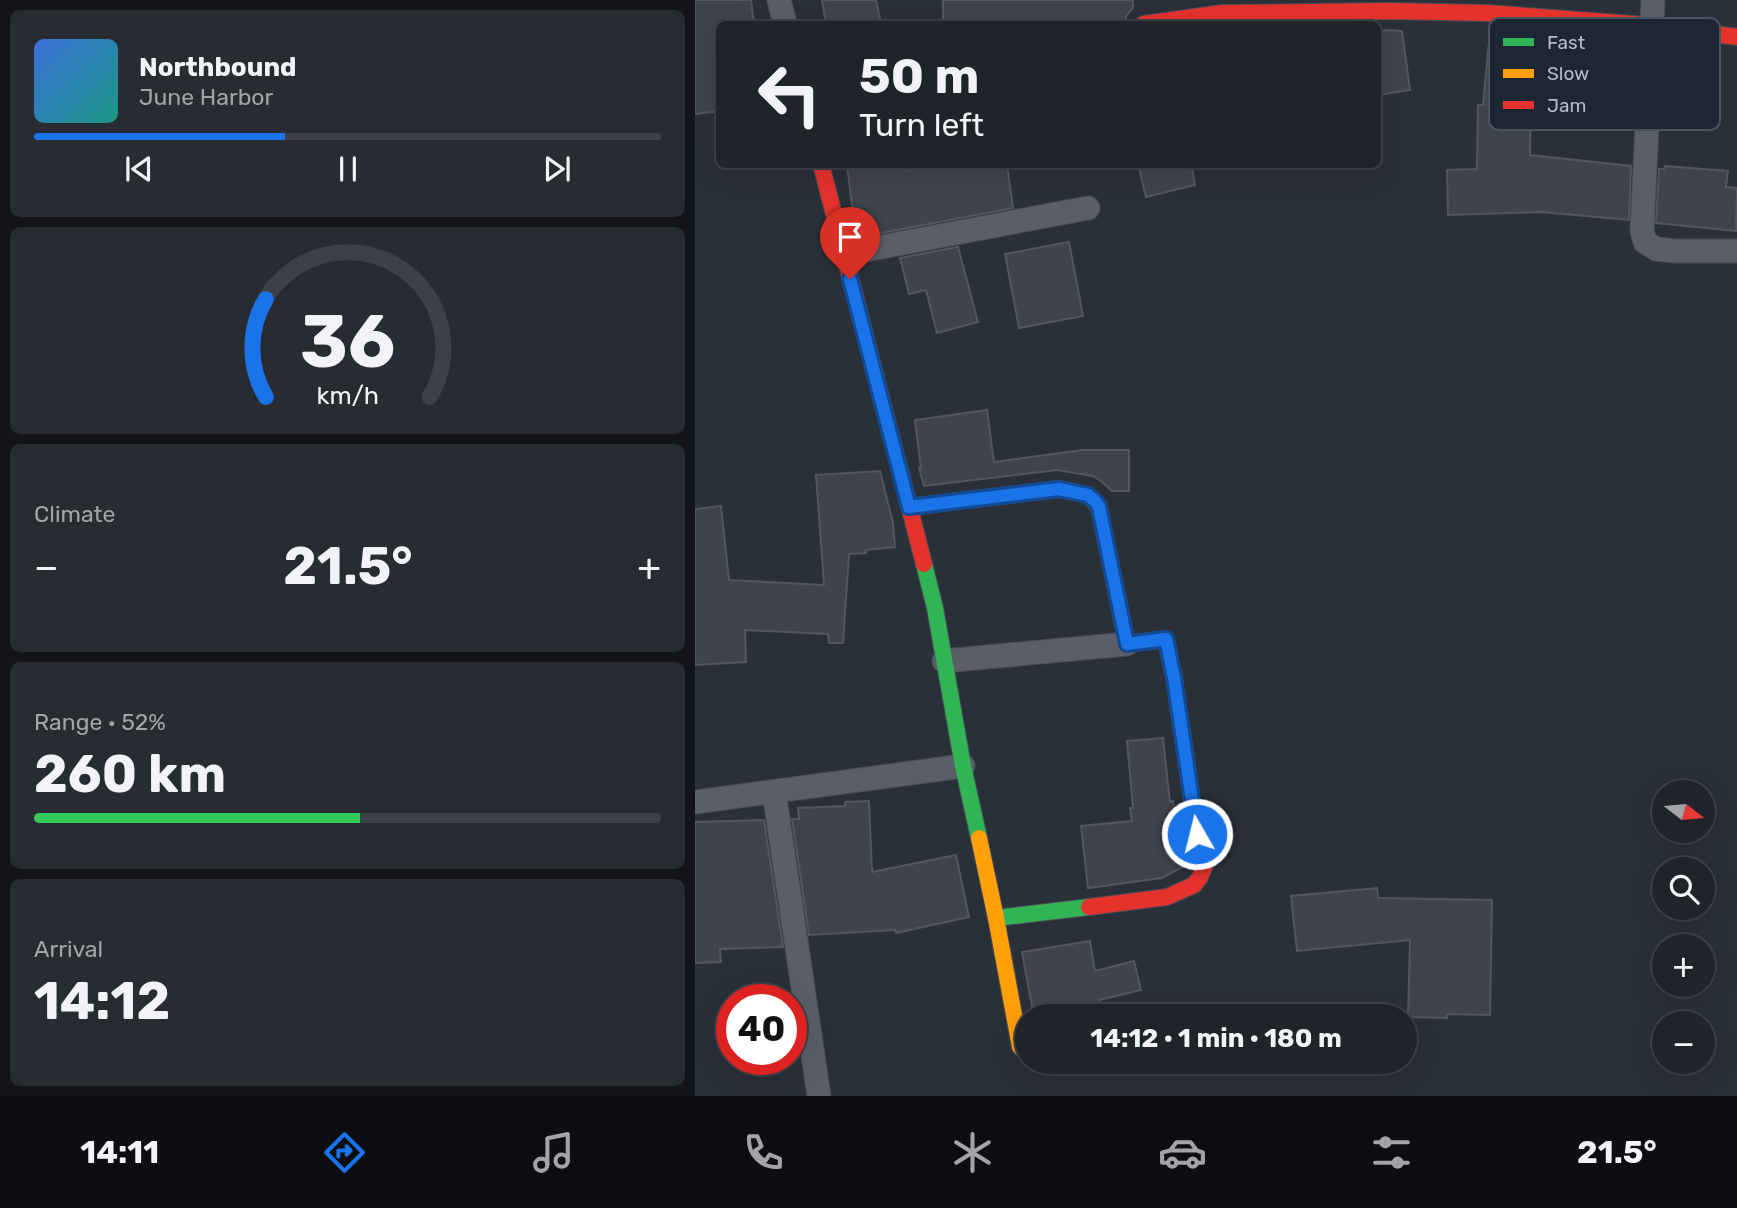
<!DOCTYPE html>
<meta charset="utf-8">
<style>
body{margin:0;font-family:Rubik,sans-serif;background:#282c32;color:#f1f3f6;height:100vh;display:flex;flex-direction:column;font-size:26px;white-space:nowrap}
*{box-sizing:border-box;margin:0}
p{font-size:23px;color:#a2a4a8}
.icon{flex:none;width:38px;height:38px;fill:none;stroke:currentColor;stroke-width:2;stroke-linecap:round;stroke-linejoin:round}
.map{position:relative;flex:1;overflow:hidden}
.drawer{display:flex;flex-direction:column;gap:10px;padding:10px;background:#121417;width:695px}
.drawer>*{flex:none}
.banner{position:absolute;left:21px;top:21px;width:665px;height:147px;border-radius:10px;box-shadow:0 7px 28px #0002,0 0 0 2px #3d4147;background:#20242a;color:#f1f3f6;overflow:hidden}
.needle{width:46px;rotate:106deg}
.controls{position:absolute;left:957px;top:780px;display:grid;gap:14px}
.controls a{display:grid;place-items:center;width:63px;height:63px;border-radius:50%;background:#20242a;box-shadow:0 7px 28px #0002,0 0 0 2px #3d4147;font-size:35px}
.speed{position:absolute;left:21px;top:984px;display:flex;gap:14px;font-size:35px;font-weight:700;text-align:center}
.speed>*{display:grid;place-content:center;width:91px;height:91px;border-radius:50%;background:#20242a;box-shadow:0 7px 28px #0002,0 0 0 2px #3d4147;line-height:1}
.speed .limit{border:10px solid #d22;background:#fff;color:#111}
.pin{position:absolute;display:grid;place-items:center;width:60px;height:60px;color:#fff;margin:-72px -30px;border-radius:50% 50% 50% 0;rotate:-45deg;box-shadow:0 0 7px #0007}
.pin .icon{rotate:45deg}
.me{position:absolute;width:77px;margin:-38px;rotate:352deg;stroke-linejoin:round;filter:drop-shadow(0 0 5px #0008)}
.turn{display:flex;align-items:center;gap:24px;height:147px;padding:0 28px;font-size:32px}
.turn .icon{width:91px;height:91px;stroke-width:2.5}
.turn b{display:block;font-size:49px;line-height:60px}
.big{font-size:52px;font-weight:700;line-height:1.1}
.drawer .widget{flex:1;display:flex;flex-direction:column;justify-content:center;gap:10px;min-width:0;padding:0 24px;border-radius:10px;background:#282c32}
.drawer .dial{align-items:center;gap:0}
.dial svg{height:182px;overflow:visible;fill:none;stroke:#3d4147;stroke-width:7;stroke-linecap:round;text-anchor:middle}
.dial text{fill:#f1f3f6;stroke:none}
.song{display:flex;align-items:center;gap:21px}
.cover{width:84px;height:84px;border-radius:10px;background:linear-gradient(135deg,hsl(220 70% 55%),hsl(170 70% 35%))}
.played{height:7px;border-radius:4px;background:linear-gradient(90deg,#1a73e8 40%,#3d4147 40%)}
.keys{display:flex;justify-content:space-around;direction:ltr}
.heat{display:flex;justify-content:space-between;align-items:center;font-size:38px;direction:ltr}
.charge{height:10px;border-radius:5px;background:linear-gradient(90deg,#34c759 52%,#3d4147 0)}
.trip{position:absolute;left:320px;top:1004px;width:402px;height:70px;border-radius:35px;background:#20242a;box-shadow:0 7px 28px #0002,0 0 0 2px #3d4147;font-weight:700;line-height:70px;text-align:center}
.menu{display:flex;height:112px;justify-content:space-around;align-items:center;background:#0d0e11;color:#a2a4a8}
.menu .icon{width:49px;height:49px}
.menu .current{color:#1a73e8}
.menu b{font-size:32px;color:#f1f3f6}
main{display:flex;flex:1;min-height:0}
.map>svg:first-child{display:block}
.building{fill:#3f444c;stroke:#52575f;stroke-width:2}
.lines{fill:none;stroke-linecap:round;stroke-linejoin:round}
.street-casing{stroke:#484c55;stroke-width:25}
.fast-casing{stroke:#484c55;stroke-width:18}
.slow-casing{stroke:#484c55;stroke-width:18}
.jam-casing{stroke:#484c55;stroke-width:18}
.street{stroke:#5a5e66;stroke-width:23}
.fast{stroke:#30b455;stroke-width:16}
.slow{stroke:#ff9f0a;stroke-width:16}
.jam{stroke:#e5322d;stroke-width:16}
.route-casing{stroke:#114b97;stroke-width:18}
.route{stroke:#1a73e8;stroke-width:12}
.key{fill:#1d2633;stroke:#4a5360;stroke-width:2}
.key-label{font-size:19px;fill:#b4bcc9}
</style>
<main>
<section class="drawer">
<div class="widget">
<div class="song"><i class="cover"></i><div><b>Northbound</b><p>June Harbor</p></div></div>
<div class="played"></div>
<div class="keys"><svg class="icon" aria-label="previous" viewBox="0 0 24 24"><path d="M18 5L8 12l10 7zM5 5v14"/></svg><svg class="icon" aria-label="pause" viewBox="0 0 24 24"><path d="M8 5v14M16 5v14"/></svg><svg class="icon" aria-label="next" viewBox="0 0 24 24"><path d="M6 5l10 7-10 7zM19 5v14"/></svg></div>
</div>
<div class="widget dial"><svg viewBox="0 0 100 80">
<path d="M14 69A42 42 0 1 1 86 69"/>
<path d="M14 69A42 42 0 0 1 14 26" stroke="#1a73e8"/>
<text x="50" y="56" font-size="32" font-weight="700">36</text>
<text x="50" y="72" font-size="11">km/h</text>
</svg></div>
<div class="widget"><p>Climate</p>
<div class="heat"><a>−</a><b class="big">21.5°</b><a>+</a></div>
</div>
<div class="widget"><p>Range · 52%</p><b class="big">260 km</b><div class="charge"></div></div>
<div class="widget"><p>Arrival</p><b class="big">14:12</b></div>
</section>
<div class="map">
<svg width="1043" height="1096" viewBox="0 0 1043 1096">
<rect width="100%" height="100%" fill="#2a3038"/>
<!-- building -->
<path class="building" d="M 0,0 L 56,0 L 59,24 L 24,24 L 24,111 L 0,114 Z
M 127,0 L 181,0 L 186,24 L 131,24 Z
M 248,0 L 438,0 L 438,8 L 431,16 L 430,24 L 248,24 Z
M 692,30 L 707,31 L 715,90 L 682,95 L 682,32 Z
M 795,32 L 942,44 L 940,86 L 928,85 L 926,108 L 887,103 L 889,83 L 843,77 L 842,82 L 836,82 L 835,155 L 936,166 L 934,220 L 846,212 L 753,215 L 752,170 L 782,169 L 783,105 L 788,105 Z
M 152,164 L 211,164 L 212,170 L 252,164 L 312,164 L 318,208 L 165,237 L 158,213 Z
M 443,164 L 496,164 L 500,185 L 451,197 Z
M 970,166 L 1033,171 L 1031,187 L 1042,188 L 1041,231 L 961,223 L 964,169 L 969,169 Z
M 374,242 L 388,316 L 324,328 L 310,254 Z
M 263,247 L 283,322 L 242,333 L 231,290 L 214,294 L 205,258 Z
M 292,410 L 299,462 L 387,450 L 434,450 L 434,491 L 417,491 L 406,481 L 398,476 L 362,470 L 229,486 L 224,468 L 226,468 L 220,420 Z
M 185,471 L 198,523 L 200,547 L 170,550 L 171,553 L 154,554 L 148,643 L 134,643 L 133,634 L 50,630 L 51,662 L 0,665 L 0,509 L 26,506 L 34,580 L 129,585 L 121,475 Z
M 468,738 L 475,802 L 478,801 L 483,837 L 490,864 L 488,867 L 467,878 L 393,888 L 386,826 L 437,821 L 435,808 L 438,808 L 432,741 Z
M 174,801 L 177,872 L 261,855 L 274,917 L 201,933 L 200,930 L 114,935 L 97,819 L 104,819 L 103,808 L 150,806 L 150,802 Z
M 69,820 L 88,947 L 25,949 L 26,962 L 0,963 L 0,822 Z
M 682,888 L 683,898 L 797,900 L 795,1015 L 752,1014 L 752,1018 L 713,1017 L 715,940 L 602,951 L 596,896 Z
M 395,941 L 400,971 L 439,961 L 446,990 L 404,1000 L 407,1014 L 387,1017 L 339,1017 L 327,952 Z"/>
<g class="lines">
<!-- street casing -->
<g class="street-casing">
<path id="street" d="M 84,0 L 90,24
M 958,0 L 947,231 L 950,242 L 961,249 L 980,251 L 1043,251
M 149,254 L 393,208
M 249,661 L 432,644
M 79,792 L 124,1096
M 0,802 L 268,766"/>
</g>
<!-- fast casing -->
<g class="fast-casing">
<path id="fast" d="M 214,507 L 364,489 L 393,495 L 404,507 L 432,644 L 440,643
M 229,564 L 240,608 L 268,766 L 284,838
M 301,918 L 394,907"/>
</g>
<!-- slow casing -->
<g class="slow-casing">
<path id="slow" d="M 284,838 L 301,918 L 325,1047"/>
</g>
<!-- jam casing -->
<g class="jam-casing">
<path id="jam" d="M 449,24 L 527,13 L 694,11 L 793,13 L 938,24 L 1043,37
M 126,164 L 229,564
M 394,907 L 472,897 L 499,885 L 505,877 L 510,865 L 502,834 L 479,678 L 471,639 L 440,643"/>
</g>
<!-- street -->
<use href="#street" class="street"/>
<!-- fast -->
<use href="#fast" class="fast"/>
<!-- slow -->
<use href="#slow" class="slow"/>
<!-- jam -->
<use href="#jam" class="jam"/>
</g>
<g class="lines">
<!-- route casing -->
<g class="route-casing">
<path id="route" d="M 155,279 L 214,507 L 364,489 L 393,495 L 401,502 L 404,507 L 432,644 L 471,639 L 479,678 L 502,834"/>
</g>
<!-- route -->
<use href="#route" class="route"/>
</g>
<!-- legend -->
<rect x="794" y="18" width="231" height="112" rx="10" class="key"/>
<rect x="808" y="38" width="31" height="8" fill="#30b455"/>
<rect x="808" y="69" width="31" height="9" fill="#ff9f0a"/>
<rect x="808" y="101" width="31" height="8" fill="#e5322d"/>
<g class="key-label">
<text x="852" y="49">Fast</text>
<text x="852" y="80">Slow</text>
<text x="852" y="112">Jam</text>
</g>
</svg>
<div class="controls">
<a><svg class="needle" viewBox="-14 -14 28 28"><path d="M0-13l5 13h-10z" fill="#e53935"/><path d="M0 13l5-13h-10z" fill="#a2a4a8"/></svg></a>
<a><svg class="icon" aria-label="search" viewBox="0 0 24 24"><circle cx="10" cy="10" r="6"/><path d="M15 15l6 6"/></svg></a>
<a>+</a>
<a>−</a>
</div>
<div class="speed"><div class="limit">40</div></div>
<div class="pin" style="left:155px;top:279px;background:#d93025"><svg class="icon" aria-label="arrive" viewBox="0 0 24 24"><path d="M6 21V4h12l-3 4 3 4H6"/></svg></div>
<svg class="me" style="left:502px;top:834px" viewBox="-20 -20 40 40"><circle r="17" fill="#1a73e8" stroke="#fff" stroke-width="3"/><path d="M0-11L8 9 0 5-8 9z" fill="#fff"/></svg>
<div class="trip">14:12 · 1 min · 180 m</div>
<div class="banner">
<div class="turn"><svg class="icon" aria-label="left" viewBox="0 0 24 24"><path d="M17 20v-9H6M10 6l-5 5 5 5"/></svg><div><b>50 m</b>Turn left</div></div>
</div>
</div>
</main>
<nav class="menu">
<b>14:11</b>
<svg class="icon current" aria-label="directions" viewBox="0 0 24 24"><path d="M12 3l9 9-9 9-9-9zM9 14v-3h6M13 9l2 2-2 2"/></svg>
<svg class="icon" aria-label="music" viewBox="0 0 24 24"><path d="M9 18V5l10-2v13"/><circle cx="6" cy="18" r="3"/><circle cx="16" cy="16" r="3"/></svg>
<svg class="icon" aria-label="phone" viewBox="0 0 24 24"><path d="M5 4h4l2 5-3 2q2 4 5 5l2-3 5 2v4C11 20 4 13 5 4z"/></svg>
<svg class="icon" aria-label="climate" viewBox="0 0 24 24"><path d="M12 3v18M4 7l16 10M4 17L20 7"/></svg>
<svg class="icon" aria-label="car" viewBox="0 0 24 24"><path d="M5 17H2v-5l4-1 3-4h7l3 4 3 1v5h-3M9 17h6M6 11h13"/><circle cx="7" cy="17" r="2"/><circle cx="17" cy="17" r="2"/></svg>
<svg class="icon" aria-label="filters" viewBox="0 0 24 24"><path d="M4 7h16M4 17h16"/><circle cx="9" cy="7" r="2"/><circle cx="15" cy="17" r="2"/></svg>
<b>21.5°</b>
</nav>
